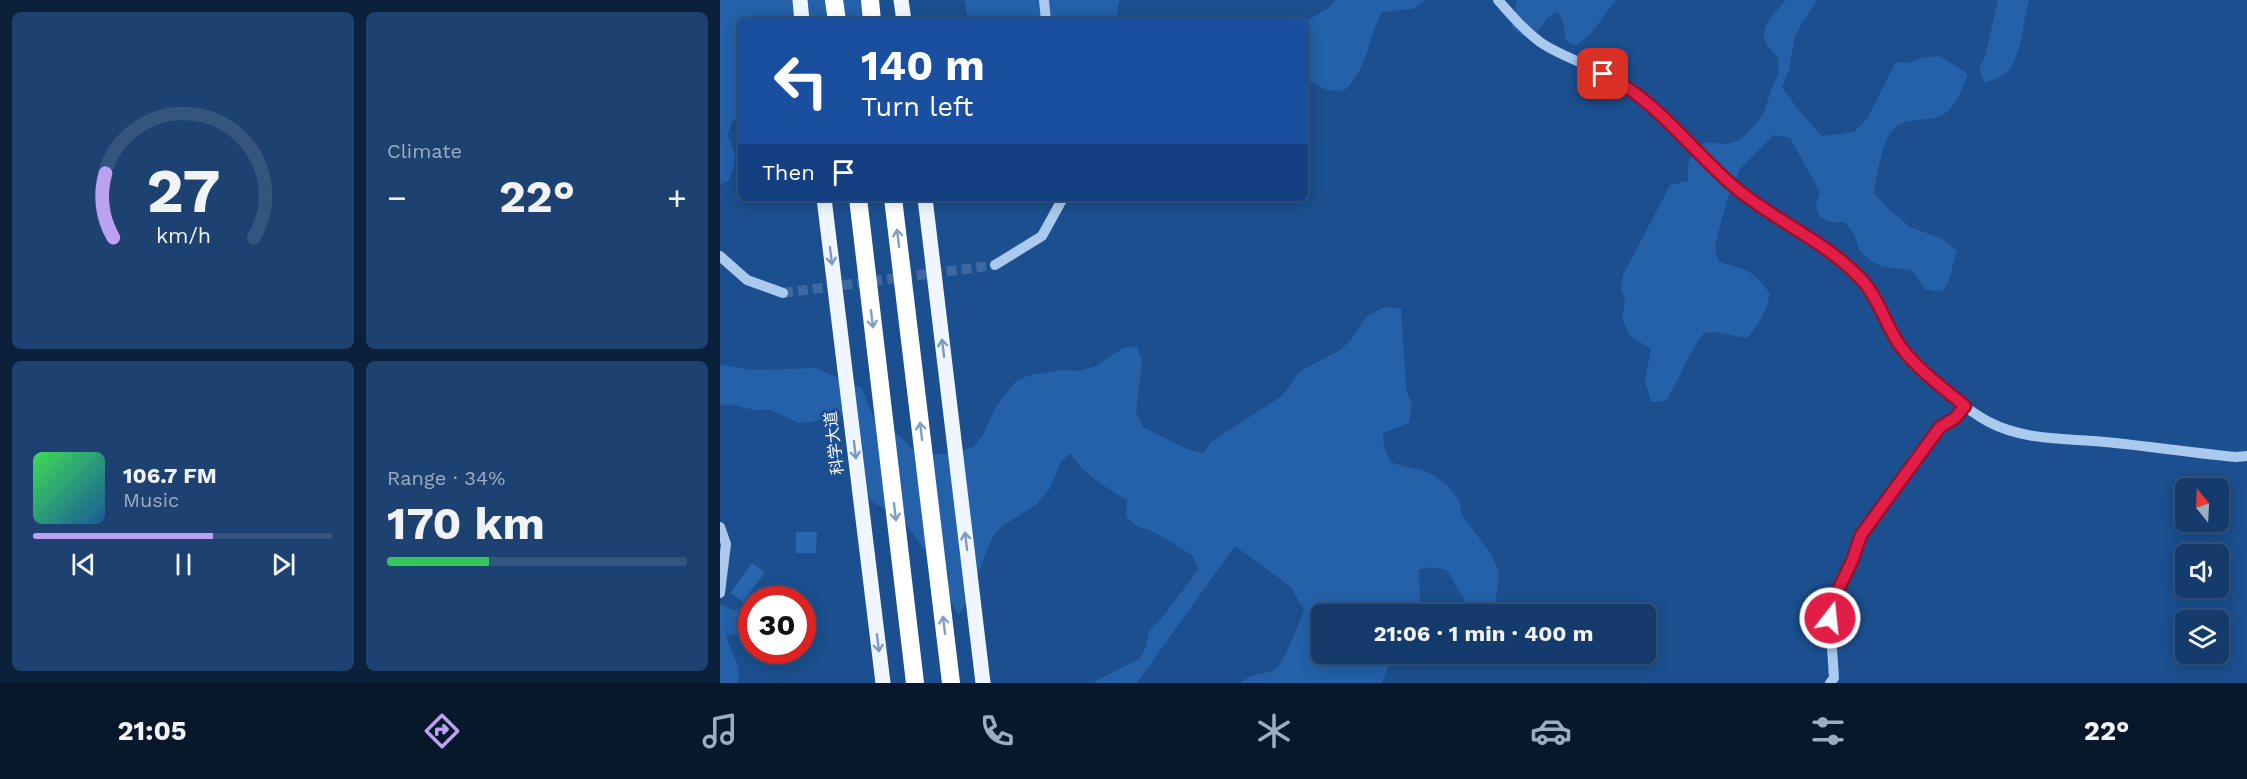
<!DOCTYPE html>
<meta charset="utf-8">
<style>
body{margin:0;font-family:"Work Sans","Noto Sans SC",sans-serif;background:#1d4271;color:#f1f3f6;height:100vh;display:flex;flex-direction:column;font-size:22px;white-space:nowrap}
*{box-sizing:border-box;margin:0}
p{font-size:20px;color:#9dadc1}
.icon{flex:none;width:33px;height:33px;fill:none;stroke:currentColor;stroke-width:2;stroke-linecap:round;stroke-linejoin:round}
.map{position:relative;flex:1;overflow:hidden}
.panel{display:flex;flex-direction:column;gap:12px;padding:12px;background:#0b203b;width:720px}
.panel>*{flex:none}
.hud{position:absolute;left:18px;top:18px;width:570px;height:183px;border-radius:9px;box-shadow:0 3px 15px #0003,0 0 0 2px #33557e;background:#1a4fa0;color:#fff;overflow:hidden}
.needle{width:39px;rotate:342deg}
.fabs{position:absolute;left:1455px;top:478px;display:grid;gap:12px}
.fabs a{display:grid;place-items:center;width:54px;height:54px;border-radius:9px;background:#143b6b;box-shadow:0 3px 15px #0003,0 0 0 2px #33557e;font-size:30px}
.speed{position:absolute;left:18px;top:586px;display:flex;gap:12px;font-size:30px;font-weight:700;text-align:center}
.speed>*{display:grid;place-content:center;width:78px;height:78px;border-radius:50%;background:#143b6b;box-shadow:0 3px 15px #0003,0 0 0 2px #33557e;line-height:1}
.speed .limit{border:9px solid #d22;background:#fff;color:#111}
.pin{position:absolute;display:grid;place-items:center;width:51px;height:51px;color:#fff;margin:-26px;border-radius:12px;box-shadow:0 3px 9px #0006}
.me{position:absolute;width:66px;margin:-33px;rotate:16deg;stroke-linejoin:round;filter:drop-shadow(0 0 4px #0008)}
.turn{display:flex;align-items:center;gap:21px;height:126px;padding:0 24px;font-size:27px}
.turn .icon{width:78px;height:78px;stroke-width:2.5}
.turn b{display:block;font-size:42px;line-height:51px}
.then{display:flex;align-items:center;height:57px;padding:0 24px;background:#0003;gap:12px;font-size:22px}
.big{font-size:45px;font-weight:700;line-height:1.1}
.panel .widget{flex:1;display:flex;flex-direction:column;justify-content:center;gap:9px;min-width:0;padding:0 21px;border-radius:9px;background:#1d4271}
.panel .dial{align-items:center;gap:0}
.dial svg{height:156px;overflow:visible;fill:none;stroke:#33557e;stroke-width:7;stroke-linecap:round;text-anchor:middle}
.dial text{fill:#f1f3f6;stroke:none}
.song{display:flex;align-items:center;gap:18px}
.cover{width:72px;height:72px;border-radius:9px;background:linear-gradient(135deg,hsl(130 70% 55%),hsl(210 70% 35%))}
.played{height:6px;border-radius:3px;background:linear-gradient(90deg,#bca0f2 60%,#33557e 60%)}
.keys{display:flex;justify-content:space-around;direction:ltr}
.heat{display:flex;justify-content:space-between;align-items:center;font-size:33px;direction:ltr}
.charge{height:9px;border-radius:4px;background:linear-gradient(90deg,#34c759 34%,#33557e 0)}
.panel .tiles{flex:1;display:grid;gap:12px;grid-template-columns:repeat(2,1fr)}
.trip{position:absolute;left:591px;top:604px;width:345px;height:60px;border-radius:9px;background:#143b6b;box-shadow:0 3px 15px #0003,0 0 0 2px #33557e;font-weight:700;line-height:60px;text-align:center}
.tabs{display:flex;height:96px;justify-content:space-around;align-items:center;background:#08182b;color:#9dadc1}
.tabs .icon{width:42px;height:42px}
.tabs .active{color:#bca0f2}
.tabs b{font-size:27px;color:#f1f3f6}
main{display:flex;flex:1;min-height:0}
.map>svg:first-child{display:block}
.green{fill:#2461a8}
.building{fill:#2a66ad}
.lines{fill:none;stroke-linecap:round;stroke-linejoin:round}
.minor-tunnel{stroke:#3d69a0;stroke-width:10;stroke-dasharray:10 5;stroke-linecap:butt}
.minor{stroke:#a9c9ee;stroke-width:10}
.major{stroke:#f0f6ff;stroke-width:15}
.highway{stroke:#fff;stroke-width:18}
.oneway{stroke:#829ec1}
.oneway2{stroke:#7b9ac1}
.route-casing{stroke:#92132f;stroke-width:15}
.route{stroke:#e11d48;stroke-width:10}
.labels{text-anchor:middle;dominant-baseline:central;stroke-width:6;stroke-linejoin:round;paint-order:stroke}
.street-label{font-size:16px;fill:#fff;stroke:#1b4f8f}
</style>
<main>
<section class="panel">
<div class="tiles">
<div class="widget dial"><svg viewBox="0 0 100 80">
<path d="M14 69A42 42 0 1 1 86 69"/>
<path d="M14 69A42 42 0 0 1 10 36" stroke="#bca0f2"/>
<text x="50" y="56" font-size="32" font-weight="700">27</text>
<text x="50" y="72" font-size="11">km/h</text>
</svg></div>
<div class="widget"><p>Climate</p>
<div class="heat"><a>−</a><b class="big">22°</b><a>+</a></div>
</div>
<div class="widget">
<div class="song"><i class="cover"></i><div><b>106.7 FM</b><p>Music</p></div></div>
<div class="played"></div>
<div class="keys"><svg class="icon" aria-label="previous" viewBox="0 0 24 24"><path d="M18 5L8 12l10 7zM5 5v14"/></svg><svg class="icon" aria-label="pause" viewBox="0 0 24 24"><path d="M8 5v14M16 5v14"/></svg><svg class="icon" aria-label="next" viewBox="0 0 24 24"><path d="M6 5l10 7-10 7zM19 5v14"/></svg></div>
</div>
<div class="widget"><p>Range · 34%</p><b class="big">170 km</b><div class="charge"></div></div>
</div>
</section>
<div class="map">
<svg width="1527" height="683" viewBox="0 0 1527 683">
<rect width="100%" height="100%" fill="#1b4f8f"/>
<!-- green -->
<path class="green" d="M 0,0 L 150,0 L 140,21 L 21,21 L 21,114 L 12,122 L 7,136 C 18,155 17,161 8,181 L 0,185 Z
M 244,0 L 400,0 L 398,5 L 397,21 L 246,21 L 248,17 Z
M 615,0 L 706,0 L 692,9 L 662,12 C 646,42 650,65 625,90 C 609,93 597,87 585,77 L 585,22 L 610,7 Z
M 797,0 L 896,0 L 869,36 L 855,46 L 845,40 L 844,23 L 838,11 L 827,18 L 819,30 L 802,35 L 791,28 Z
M 1066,0 L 1098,0 L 1082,22 L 1075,37 L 1069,70 L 1062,87 L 1080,112 L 1102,136 L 1134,132 L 1147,119 L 1176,62 L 1191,63 L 1203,57 L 1220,56 L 1248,74 C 1244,86 1238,102 1228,111 C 1212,125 1186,114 1172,131 C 1162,142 1156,178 1154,193 L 1165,206 L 1190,227 L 1223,239 L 1237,251 C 1231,267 1233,275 1223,291 L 1206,290 L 1192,270 L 1164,267 L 1152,262 L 1139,250 L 1134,233 L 1124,222 L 1110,222 L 1100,217 L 1096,206 L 1100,192 L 1070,138 L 1054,135 L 1020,169 L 1007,200 L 995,245 L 998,261 C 1007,265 1016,266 1025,270 C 1036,274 1043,285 1050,293 C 1046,312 1039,324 1027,338 C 1011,336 999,330 984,333 C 967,354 960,379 946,401 L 931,402 L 925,381 L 931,349 L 909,335 L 902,318 L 905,301 L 901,288 L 903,275 L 950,185 L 968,181 C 966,160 970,155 986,142 L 1005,144 L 1020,140 L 1033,127 L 1043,114 L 1052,88 L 1059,73 L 1058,57 C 1031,35 1048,20 1066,0 Z
M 1278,0 L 1309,0 C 1304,18 1301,56 1289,70 C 1282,78 1273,80 1264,83 L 1259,68 L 1265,56 Z
M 664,307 L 681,308 L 686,389 L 692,405 L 689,423 L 663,433 L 664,448 L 671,462 L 685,467 L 700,469 L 715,476 L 728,486 L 739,501 L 742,515 L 772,555 L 779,573 L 775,605 C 771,609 764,617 758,615 C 749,612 734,579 726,570 L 711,567 L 699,570 L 700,603 L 697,615 L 602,615 L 602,654 L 672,654 L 662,683 L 521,683 C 534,671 540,677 555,669 C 563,665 580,621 584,610 L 570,586 L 515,546 L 417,683 L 372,683 L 419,659 L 426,647 L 429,631 L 441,619 L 479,569 L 472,555 L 432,531 L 418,527 L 406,517 L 407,500 C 383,485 366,477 350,453 L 341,462 L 329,490 L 317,504 L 281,527 L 272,538 L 247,602 L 239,615 C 229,601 226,589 229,572 L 217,568 L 179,514 L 155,504 L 143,493 C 143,461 147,432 117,412 L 93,422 L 79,423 L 50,410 L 35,410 L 8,404 L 0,406 L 0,364 L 32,370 L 96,368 L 142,388 L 154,419 L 181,437 L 191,448 L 203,455 L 234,453 L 253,447 L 263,435 L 275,408 L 296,381 L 310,375 L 342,370 L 359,371 L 376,366 L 403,348 L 417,346 L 422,361 L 416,412 L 423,427 L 467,449 L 483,453 L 492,441 L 562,396 L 579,372 L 620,350 L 631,340 L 646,317 Z
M 0,604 L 13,610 L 31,607 L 31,630 L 21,634 L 6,635 C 9,652 24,666 17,683 L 0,683 Z"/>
<!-- building -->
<path class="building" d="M 76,532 L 97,532 L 96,553 L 76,553 Z
M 32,563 L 45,572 L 23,602 L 10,593 Z"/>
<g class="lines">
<!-- minor-tunnel -->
<path class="minor-tunnel" d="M 63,293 L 275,265"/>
<!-- minor -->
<path class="minor" d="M 324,0 L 326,21
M 778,0 C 791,15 804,30 820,42 C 846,60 880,67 905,85 C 947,115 978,155 1015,188 C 1056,222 1109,240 1144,282 C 1159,300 1167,324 1180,345 C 1193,367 1246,410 1269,422 C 1305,441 1346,438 1385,442 C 1429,446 1472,453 1516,457 L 1527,456
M 0,256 L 27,280 L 63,293
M 275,265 L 322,236 L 343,198
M 0,527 L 6,544 L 0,593
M 1110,683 L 1114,678 L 1110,618 L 1114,599 L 1132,561 L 1141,535 L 1220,427 L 1235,418 L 1245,406"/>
<!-- major -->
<path class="major" d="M 80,0 L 82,21
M 181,0 L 184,21
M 104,198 L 163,683
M 205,198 L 263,683"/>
<!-- highway -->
<path class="highway" d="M 114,0 L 117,21
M 150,0 L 152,21
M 138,198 L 195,683
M 173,198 L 231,683"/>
</g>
<!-- one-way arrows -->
<defs><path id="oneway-shaft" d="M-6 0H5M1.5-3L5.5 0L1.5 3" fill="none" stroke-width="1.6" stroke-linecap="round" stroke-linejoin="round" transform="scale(1.5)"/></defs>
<g class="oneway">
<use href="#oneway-shaft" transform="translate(178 238) rotate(-97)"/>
<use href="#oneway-shaft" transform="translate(152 319) rotate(83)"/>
<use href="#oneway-shaft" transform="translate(201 431) rotate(-97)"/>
<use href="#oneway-shaft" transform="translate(175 512) rotate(83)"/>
<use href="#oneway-shaft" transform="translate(224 625) rotate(-97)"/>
</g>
<g class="oneway2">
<use href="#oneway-shaft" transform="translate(111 256) rotate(83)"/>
<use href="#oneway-shaft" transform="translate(223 348) rotate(-97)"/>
<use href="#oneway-shaft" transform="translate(135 450) rotate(83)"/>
<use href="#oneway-shaft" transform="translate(246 541) rotate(-97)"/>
<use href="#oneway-shaft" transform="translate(158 643) rotate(83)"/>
</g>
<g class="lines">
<!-- route casing -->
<g class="route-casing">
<path id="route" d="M 883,74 C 938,100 971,151 1017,189 C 1057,222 1107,242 1142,280 C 1160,300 1166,327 1181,347 C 1198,370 1223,388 1245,406 L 1235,418 L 1220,427 L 1141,535 L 1132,561 L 1114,598 L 1110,618"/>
</g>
<!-- route -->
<use href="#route" class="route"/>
</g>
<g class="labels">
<!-- street labels -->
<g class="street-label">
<text transform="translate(114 443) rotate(-97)">科学大道</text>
</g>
</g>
</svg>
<div class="fabs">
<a><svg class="needle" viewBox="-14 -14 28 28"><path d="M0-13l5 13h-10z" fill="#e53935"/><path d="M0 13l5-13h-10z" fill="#9dadc1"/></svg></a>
<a><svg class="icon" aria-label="sound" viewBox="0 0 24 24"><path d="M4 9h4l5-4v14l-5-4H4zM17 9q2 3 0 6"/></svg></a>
<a><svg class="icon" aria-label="layers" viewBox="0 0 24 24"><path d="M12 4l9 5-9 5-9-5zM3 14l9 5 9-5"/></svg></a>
</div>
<div class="speed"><div class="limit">30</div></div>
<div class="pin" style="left:883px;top:74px;background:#d93025"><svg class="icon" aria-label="arrive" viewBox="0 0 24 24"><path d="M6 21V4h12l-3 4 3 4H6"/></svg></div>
<svg class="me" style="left:1110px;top:618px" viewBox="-20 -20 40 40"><circle r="17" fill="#e11d48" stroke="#fff" stroke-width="3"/><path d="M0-11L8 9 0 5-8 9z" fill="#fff"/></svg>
<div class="trip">21:06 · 1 min · 400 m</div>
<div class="hud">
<div class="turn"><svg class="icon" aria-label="left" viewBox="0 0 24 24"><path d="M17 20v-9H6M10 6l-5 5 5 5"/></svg><div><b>140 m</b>Turn left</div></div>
<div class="then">Then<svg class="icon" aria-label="arrive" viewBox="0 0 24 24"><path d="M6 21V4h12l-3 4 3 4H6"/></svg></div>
</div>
</div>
</main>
<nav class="tabs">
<b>21:05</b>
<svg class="icon active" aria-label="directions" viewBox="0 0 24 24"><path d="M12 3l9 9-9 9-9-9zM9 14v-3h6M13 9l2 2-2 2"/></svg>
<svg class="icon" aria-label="music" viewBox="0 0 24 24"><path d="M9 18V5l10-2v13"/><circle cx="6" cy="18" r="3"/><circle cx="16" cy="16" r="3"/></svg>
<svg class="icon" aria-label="phone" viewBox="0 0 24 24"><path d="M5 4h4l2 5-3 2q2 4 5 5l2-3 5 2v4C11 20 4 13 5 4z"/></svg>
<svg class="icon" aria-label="climate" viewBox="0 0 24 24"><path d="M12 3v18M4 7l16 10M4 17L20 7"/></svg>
<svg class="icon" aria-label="car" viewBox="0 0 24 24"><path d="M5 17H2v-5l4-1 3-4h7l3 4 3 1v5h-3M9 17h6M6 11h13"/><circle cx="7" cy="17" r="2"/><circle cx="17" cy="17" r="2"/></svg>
<svg class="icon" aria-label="filters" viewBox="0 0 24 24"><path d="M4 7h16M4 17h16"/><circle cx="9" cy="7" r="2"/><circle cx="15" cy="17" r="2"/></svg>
<b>22°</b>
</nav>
